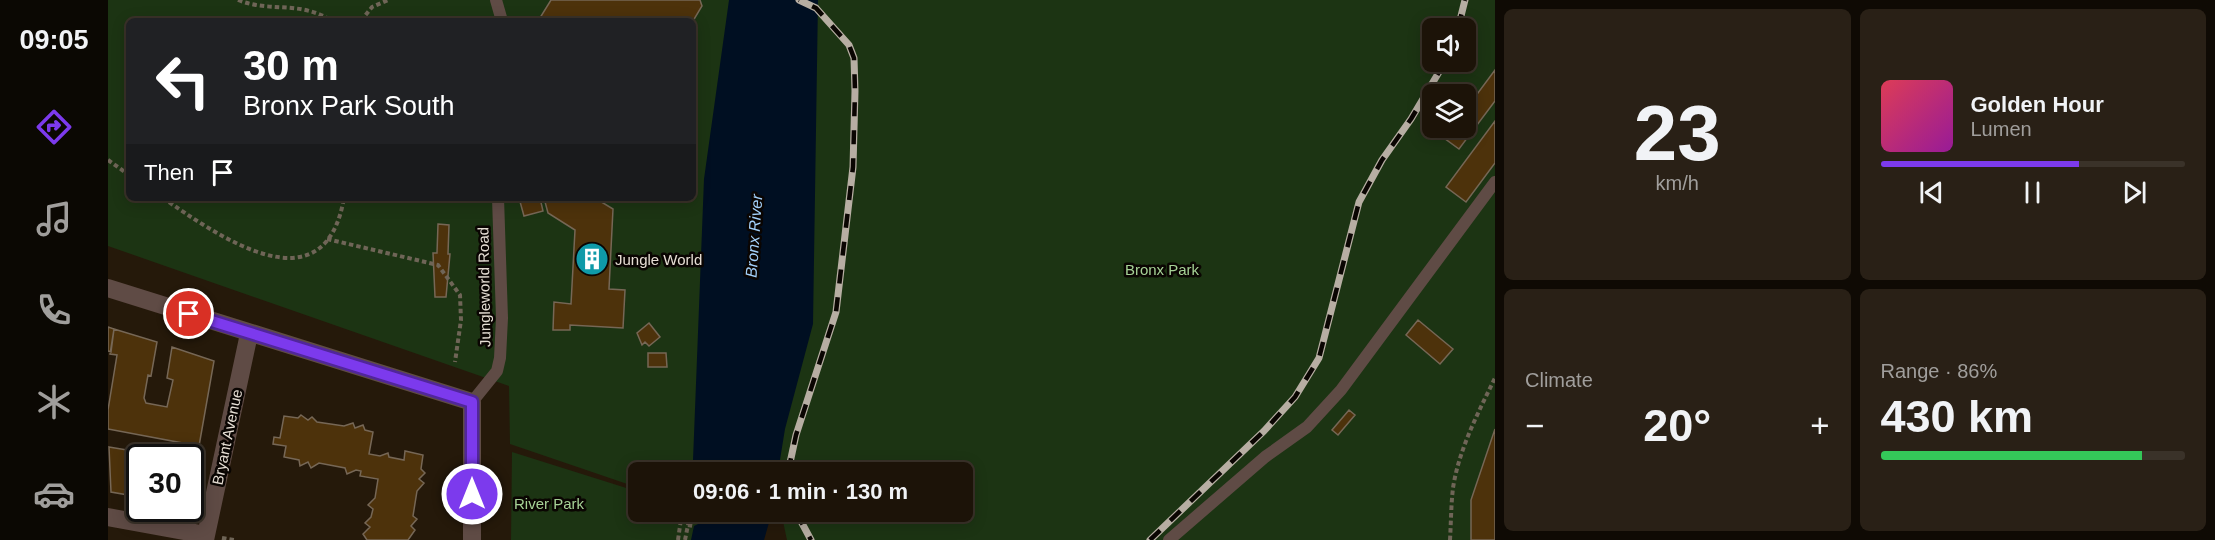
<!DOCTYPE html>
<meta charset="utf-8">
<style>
body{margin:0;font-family:Arial,sans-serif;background:#292016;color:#f1f3f6;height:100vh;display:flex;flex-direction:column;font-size:22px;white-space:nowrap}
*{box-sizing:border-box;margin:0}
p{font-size:20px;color:#a09e9c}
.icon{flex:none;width:33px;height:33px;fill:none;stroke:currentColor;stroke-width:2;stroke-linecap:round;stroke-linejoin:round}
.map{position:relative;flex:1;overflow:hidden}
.panel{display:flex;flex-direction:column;gap:9px;padding:9px;background:#0f0a04;width:720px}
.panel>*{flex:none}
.top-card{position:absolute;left:18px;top:18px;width:570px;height:183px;border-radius:9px;box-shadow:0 3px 15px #0003,0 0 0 2px #3a3229;background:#202124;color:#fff;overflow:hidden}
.controls{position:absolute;left:1314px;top:18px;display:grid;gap:12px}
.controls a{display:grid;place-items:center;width:54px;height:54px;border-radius:9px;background:#1c1308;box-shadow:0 3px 15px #0003,0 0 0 2px #3a3229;font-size:30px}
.speed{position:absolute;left:18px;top:444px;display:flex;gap:12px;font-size:30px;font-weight:700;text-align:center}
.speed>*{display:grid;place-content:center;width:78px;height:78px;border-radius:50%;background:#1c1308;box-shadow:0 3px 15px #0003,0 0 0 2px #3a3229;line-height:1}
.speed .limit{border:3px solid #111;border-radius:9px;background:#fff;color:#111}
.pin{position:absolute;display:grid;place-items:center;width:51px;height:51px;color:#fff;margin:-26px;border:3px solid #fff;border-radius:50%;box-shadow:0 2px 6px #0007}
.me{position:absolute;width:66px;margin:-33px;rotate:0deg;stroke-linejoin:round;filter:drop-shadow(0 0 4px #0008)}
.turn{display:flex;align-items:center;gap:21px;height:126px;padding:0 18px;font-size:27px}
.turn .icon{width:78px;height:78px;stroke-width:2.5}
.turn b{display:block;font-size:42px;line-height:51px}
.then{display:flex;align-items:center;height:57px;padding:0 18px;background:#0003;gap:12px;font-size:22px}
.big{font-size:45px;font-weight:700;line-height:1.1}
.panel .widget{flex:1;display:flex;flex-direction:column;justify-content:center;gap:9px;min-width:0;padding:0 21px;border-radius:9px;background:#292016}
.panel .dial{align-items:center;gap:0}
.dial b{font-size:78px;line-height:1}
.song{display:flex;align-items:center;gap:18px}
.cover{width:72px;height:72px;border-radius:9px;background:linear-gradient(135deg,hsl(350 70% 55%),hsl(300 70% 35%))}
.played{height:6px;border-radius:3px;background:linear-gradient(90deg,#7c3aed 65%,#3a3229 65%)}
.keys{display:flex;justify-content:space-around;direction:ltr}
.heat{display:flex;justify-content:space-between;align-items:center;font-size:33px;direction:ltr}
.charge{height:9px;border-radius:4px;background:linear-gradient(90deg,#34c759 86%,#3a3229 0)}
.panel .tiles{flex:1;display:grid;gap:9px;grid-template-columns:repeat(2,1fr)}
.trip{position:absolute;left:520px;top:462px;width:345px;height:60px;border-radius:9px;background:#1c1308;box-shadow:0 3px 15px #0003,0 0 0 2px #3a3229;font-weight:700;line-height:60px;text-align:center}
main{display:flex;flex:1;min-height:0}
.tabs{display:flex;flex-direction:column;width:108px;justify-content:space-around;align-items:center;background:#0b0803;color:#a09e9c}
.tabs .icon{width:42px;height:42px}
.tabs .active{color:#7c3aed}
.tabs b{font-size:27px;color:#f1f3f6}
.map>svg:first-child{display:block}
.green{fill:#1c3413;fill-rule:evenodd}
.water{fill:#000f22}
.building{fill:#4d320b;stroke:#766756;stroke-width:1.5}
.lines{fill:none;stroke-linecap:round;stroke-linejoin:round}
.path{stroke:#6f6557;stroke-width:4;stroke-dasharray:4.5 3;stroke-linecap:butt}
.lane{stroke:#5f4b45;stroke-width:12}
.street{stroke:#5f4b45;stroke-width:18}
.rail-casing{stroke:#b7aea3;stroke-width:7}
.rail{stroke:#0a0502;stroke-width:4.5;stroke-dasharray:14;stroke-linecap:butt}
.route-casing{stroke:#51269a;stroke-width:15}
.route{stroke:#7c3aed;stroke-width:10}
.labels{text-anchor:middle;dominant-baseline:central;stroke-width:5;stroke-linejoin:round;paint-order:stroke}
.poi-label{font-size:15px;fill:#e6ded4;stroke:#0a0502;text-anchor:start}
.park-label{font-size:15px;fill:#a6d296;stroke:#0a0502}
.street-label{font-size:15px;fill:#e6ded4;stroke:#0a0502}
.water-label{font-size:16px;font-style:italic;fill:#a3d0fa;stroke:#0a0502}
</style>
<main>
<nav class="tabs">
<b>09:05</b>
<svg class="icon active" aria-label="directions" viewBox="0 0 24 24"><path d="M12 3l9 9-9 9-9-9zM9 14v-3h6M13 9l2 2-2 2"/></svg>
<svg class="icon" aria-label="music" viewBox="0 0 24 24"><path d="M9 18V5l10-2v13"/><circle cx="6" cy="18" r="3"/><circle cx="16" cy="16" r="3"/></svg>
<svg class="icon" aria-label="phone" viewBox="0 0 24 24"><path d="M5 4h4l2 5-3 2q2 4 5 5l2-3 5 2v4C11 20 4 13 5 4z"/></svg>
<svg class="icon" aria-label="climate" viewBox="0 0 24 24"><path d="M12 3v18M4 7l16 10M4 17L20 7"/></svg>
<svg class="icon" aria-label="car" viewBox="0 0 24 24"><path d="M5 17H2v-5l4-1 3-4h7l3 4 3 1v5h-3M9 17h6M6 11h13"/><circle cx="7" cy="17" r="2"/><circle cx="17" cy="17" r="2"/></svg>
</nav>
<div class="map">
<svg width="1387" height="540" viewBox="0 0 1387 540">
<rect width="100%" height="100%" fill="#25190a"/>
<!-- green -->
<path class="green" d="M 0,0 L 1387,0 L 1387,429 L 1363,500 L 1363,540 L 679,540 L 673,512 L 855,512 L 855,472 L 531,472 L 531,488 L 402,444 L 401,386 L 0,246 ZM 21,21 L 585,21 L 585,198 L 21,198 ZM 1324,28 L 1358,28 L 1358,62 L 1324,62 ZM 1324,94 L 1358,94 L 1358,128 L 1324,128 Z
M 404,452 L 531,492 L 531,512 L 592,512 L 588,540 L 403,540 Z"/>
<!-- water -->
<path class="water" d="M 621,0 L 710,0 L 705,324 L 677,429 L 670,472 L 580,472 L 585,460 L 596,179 Z
M 595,512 L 664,512 L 656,540 L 583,540 L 586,526 L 594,522 Z"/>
<!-- building -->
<path class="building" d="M 443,0 L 592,0 L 594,6 L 585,21 L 430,21 Z
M 1387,70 L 1387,101 L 1351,149 L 1336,138 L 1344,128 L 1358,128 L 1358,109 Z
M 1387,121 L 1387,163 L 1358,202 L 1338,187 Z
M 411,198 L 432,198 L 435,211 L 416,216 Z
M 436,198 L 487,198 L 505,209 L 501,289 L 517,290 L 515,328 L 462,325 L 462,330 L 445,330 L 446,302 L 463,304 L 467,230 L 440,213 Z
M 330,224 L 341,225 L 340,254 L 342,254 L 338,297 L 327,297 L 325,253 L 329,253 Z
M 1310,320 L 1345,349 L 1332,364 L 1298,335 Z
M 541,323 L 552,337 L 541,346 L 537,342 L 534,345 L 529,333 Z
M 0,327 L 6,329 L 3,352 L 0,351 Z
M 6,329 L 49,342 L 43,376 L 40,375 L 36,398 L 38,403 L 59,407 L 65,380 L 59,378 L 64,347 L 106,361 L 91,446 L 0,429 L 0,410 L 9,355 L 2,354 Z
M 540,353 L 558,353 L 559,367 L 540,367 Z
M 1241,410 L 1247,415 L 1230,435 L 1224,430 Z
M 193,415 L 200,420 L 204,417 L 209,422 L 236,426 L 245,423 L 247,428 L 255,425 L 257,430 L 265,432 L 261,454 L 272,456 L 280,453 L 281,457 L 296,460 L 297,451 L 315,455 L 313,469 L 317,473 L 311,479 L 316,483 L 309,491 L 305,516 L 309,519 L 303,526 L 307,530 L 300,540 L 259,540 L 255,534 L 262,527 L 257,523 L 263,517 L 265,509 L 260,505 L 267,498 L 270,479 L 252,476 L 253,471 L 248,470 L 239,474 L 237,468 L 211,463 L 203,468 L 200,462 L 192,466 L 191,460 L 176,457 L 178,446 L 165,444 L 166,437 L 172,438 L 176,416 L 190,418 Z
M 1387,429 L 1387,540 L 1363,540 L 1363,500 Z
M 1,447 L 55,456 L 32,458 L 32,497 L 3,492 Z
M 64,452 L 89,457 L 82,495 L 82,458 L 63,458 Z"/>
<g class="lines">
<!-- path -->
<path class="path" d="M 130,0 C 162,13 192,0 224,21
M 253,21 L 264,7 L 280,0
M 0,160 L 21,175
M 55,198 C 109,235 216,312 236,198
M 219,239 L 330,265 L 352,295 L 353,320 L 347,362
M 114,538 L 126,540
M 570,540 L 574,512
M 577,540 L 580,525 L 586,526
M 1342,540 C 1343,523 1343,505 1345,488 C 1351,449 1370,413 1387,378"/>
<!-- lane -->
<path class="lane" d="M 388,0 L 394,21
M 364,402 L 389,371 L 392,358 L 394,318 L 390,198
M 1061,540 L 1157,457 L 1199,427 L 1233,390 L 1387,182"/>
<!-- street -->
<path class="street" d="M 0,288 L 364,402 L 364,540
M 0,517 L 98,535
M 97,540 L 141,334"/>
<!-- rail casing -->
<g class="rail-casing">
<path id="rail" d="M 1350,28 L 1357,0
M 680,472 L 688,435 L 728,312 L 745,167 L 747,91 L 746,58 L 741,45 L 708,8 L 691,0
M 688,512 L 703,540
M 1042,540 L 1156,431 L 1187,397 L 1211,358 L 1251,202 L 1274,160 L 1303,119 L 1337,62"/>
</g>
<!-- rail -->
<use href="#rail" class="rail"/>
</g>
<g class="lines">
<!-- route casing -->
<g class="route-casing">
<path id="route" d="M 81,314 L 364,402 L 364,494"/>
</g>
<!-- route -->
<use href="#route" class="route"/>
</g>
<!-- icons -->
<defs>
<g id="building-disc" transform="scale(1.725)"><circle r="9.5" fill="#0f9aa8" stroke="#0a0502"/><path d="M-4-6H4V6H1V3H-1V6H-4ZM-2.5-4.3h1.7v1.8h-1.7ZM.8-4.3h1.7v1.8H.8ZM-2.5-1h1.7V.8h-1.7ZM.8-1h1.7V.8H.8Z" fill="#fff"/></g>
</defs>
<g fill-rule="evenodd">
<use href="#building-disc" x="484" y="259"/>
</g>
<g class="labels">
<!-- poi labels -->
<g class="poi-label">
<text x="507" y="259">Jungle World</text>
</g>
<!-- park labels -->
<g class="park-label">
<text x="1054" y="269">Bronx Park</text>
<text x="441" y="503">River Park</text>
</g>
<!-- street labels -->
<g class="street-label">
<text transform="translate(376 287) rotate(-91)">Jungleworld Road</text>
<text transform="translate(119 437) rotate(-78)">Bryant Avenue</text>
</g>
<!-- water labels -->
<g class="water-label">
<text transform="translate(646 236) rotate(-86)">Bronx River</text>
</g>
</g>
</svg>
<div class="controls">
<a><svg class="icon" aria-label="sound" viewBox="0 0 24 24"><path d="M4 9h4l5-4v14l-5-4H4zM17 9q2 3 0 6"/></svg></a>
<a><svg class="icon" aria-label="layers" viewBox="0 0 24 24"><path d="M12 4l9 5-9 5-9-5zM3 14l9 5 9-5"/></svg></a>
</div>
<div class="speed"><div class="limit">30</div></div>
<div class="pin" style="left:81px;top:314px;background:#d93025"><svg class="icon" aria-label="arrive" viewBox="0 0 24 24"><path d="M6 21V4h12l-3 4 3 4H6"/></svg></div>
<svg class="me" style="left:364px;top:494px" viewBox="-20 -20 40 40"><circle r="17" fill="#7c3aed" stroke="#fff" stroke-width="3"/><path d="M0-11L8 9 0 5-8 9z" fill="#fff"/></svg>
<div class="trip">09:06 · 1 min · 130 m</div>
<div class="top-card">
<div class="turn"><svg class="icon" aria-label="left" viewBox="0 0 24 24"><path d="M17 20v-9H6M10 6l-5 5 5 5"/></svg><div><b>30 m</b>Bronx Park South</div></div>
<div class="then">Then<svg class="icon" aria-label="arrive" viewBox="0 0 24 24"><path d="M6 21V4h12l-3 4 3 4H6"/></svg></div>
</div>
</div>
<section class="panel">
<div class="tiles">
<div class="widget dial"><b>23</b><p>km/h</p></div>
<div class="widget">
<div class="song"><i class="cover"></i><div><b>Golden Hour</b><p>Lumen</p></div></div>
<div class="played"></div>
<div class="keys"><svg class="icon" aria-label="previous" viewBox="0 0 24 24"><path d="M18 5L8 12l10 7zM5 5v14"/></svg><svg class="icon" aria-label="pause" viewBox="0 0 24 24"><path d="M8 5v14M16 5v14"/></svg><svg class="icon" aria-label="next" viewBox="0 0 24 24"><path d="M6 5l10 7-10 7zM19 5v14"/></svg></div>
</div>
<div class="widget"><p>Climate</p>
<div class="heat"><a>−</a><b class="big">20°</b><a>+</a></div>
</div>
<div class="widget"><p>Range · 86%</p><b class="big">430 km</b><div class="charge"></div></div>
</div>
</section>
</main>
